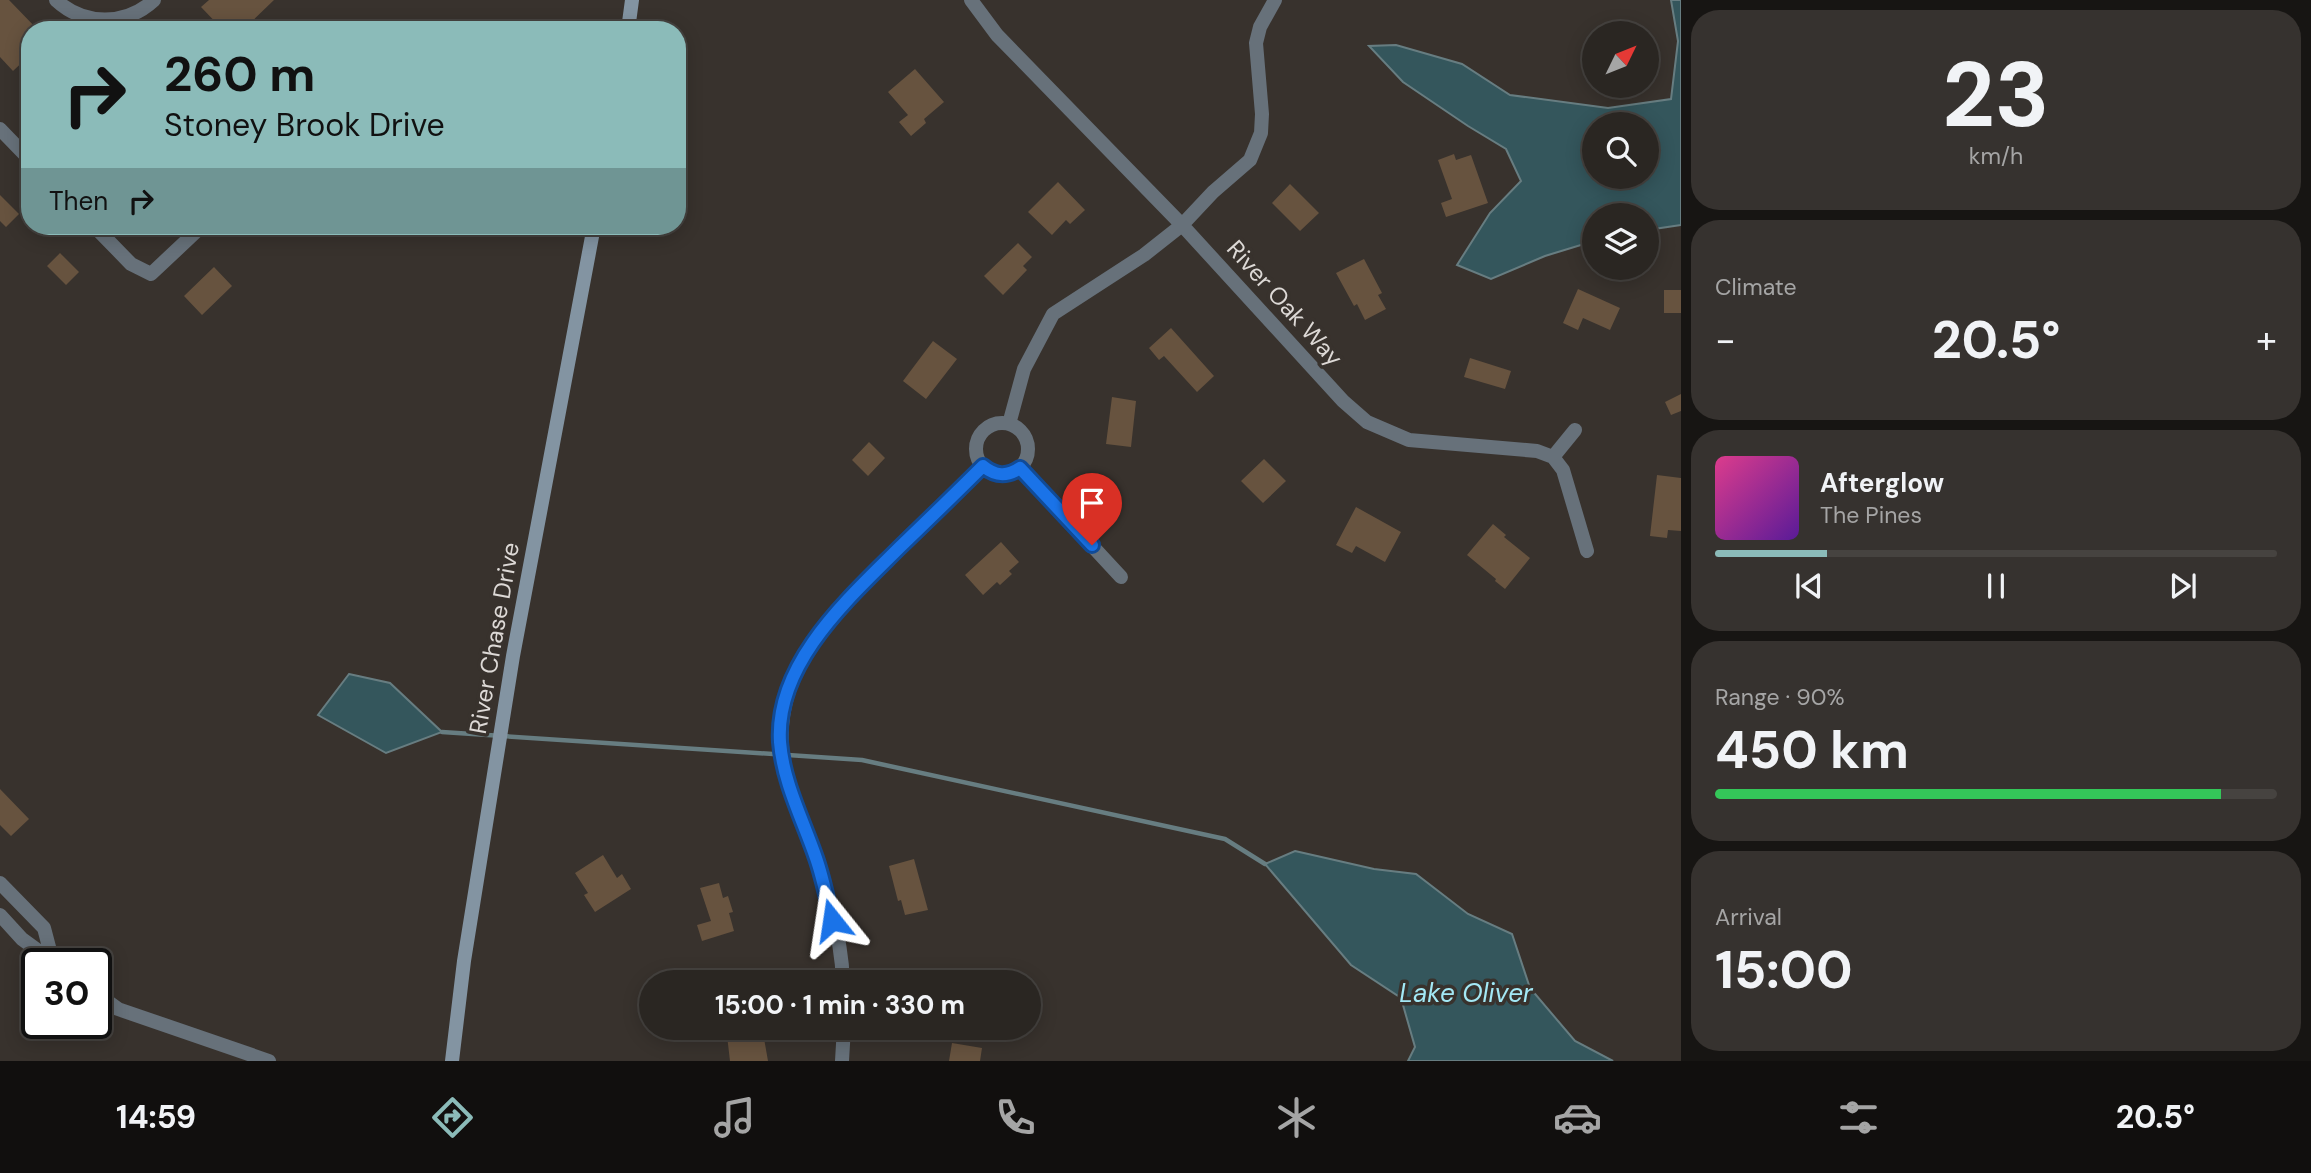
<!DOCTYPE html>
<meta charset="utf-8">
<style>
body{margin:0;font-family:"DM Sans",sans-serif;background:#36322f;color:#f1f3f6;height:100vh;display:flex;flex-direction:column;font-size:26px;white-space:nowrap}
*{box-sizing:border-box;margin:0}
p{font-size:23px;color:#a5a5a5}
.icon{flex:none;width:38px;height:38px;fill:none;stroke:currentColor;stroke-width:2;stroke-linecap:round;stroke-linejoin:round}
.map{position:relative;flex:1;overflow:hidden}
.panel{display:flex;flex-direction:column;gap:10px;padding:10px;background:#171513;width:630px}
.panel>*{flex:none}
.top-card{position:absolute;left:21px;top:21px;width:665px;height:214px;border-radius:28px;box-shadow:0 4px 18px #0003,0 0 0 2px #464340;background:#8bbbb9;color:#111;overflow:hidden}
.needle{width:46px;rotate:47deg}
.controls{position:absolute;left:1582px;top:21px;display:grid;gap:14px}
.controls a{display:grid;place-items:center;width:77px;height:77px;border-radius:50%;background:#2a2622;box-shadow:0 4px 18px #0003,0 0 0 2px #464340;font-size:35px}
.speed{position:absolute;left:21px;top:948px;display:flex;gap:14px;font-size:35px;font-weight:700;text-align:center}
.speed>*{display:grid;place-content:center;width:91px;height:91px;border-radius:50%;background:#2a2622;box-shadow:0 4px 18px #0003,0 0 0 2px #464340;line-height:1}
.speed .limit{border:4px solid #111;border-radius:10px;background:#fff;color:#111}
.pin{position:absolute;display:grid;place-items:center;width:60px;height:60px;color:#fff;margin:-72px -30px;border-radius:50% 50% 50% 0;rotate:-45deg;box-shadow:0 0 7px #0007}
.pin .icon{rotate:45deg}
.me{position:absolute;width:77px;margin:-38px;rotate:345deg;stroke-linejoin:round;filter:drop-shadow(0 0 5px #0008)}
.turn{display:flex;align-items:center;gap:24px;height:147px;padding:0 28px;font-size:32px}
.turn .icon{width:91px;height:91px;stroke-width:2.5}
.turn b{display:block;font-size:49px;line-height:60px}
.then{display:flex;align-items:center;height:66px;padding:0 28px;background:#0003;gap:14px;font-size:26px}
.big{font-size:52px;font-weight:700;line-height:1.1}
.panel .card{flex:1;display:flex;flex-direction:column;justify-content:center;gap:10px;min-width:0;padding:0 24px;border-radius:28px;background:#36322f}
.panel .dial{align-items:center;gap:0}
.dial b{font-size:91px;line-height:1}
.song{display:flex;align-items:center;gap:21px}
.cover{width:84px;height:84px;border-radius:10px;background:linear-gradient(135deg,hsl(330 70% 55%),hsl(270 70% 35%))}
.played{height:7px;border-radius:4px;background:linear-gradient(90deg,#8bbbb9 20%,#464340 20%)}
.keys{display:flex;justify-content:space-around;direction:ltr}
.heat{display:flex;justify-content:space-between;align-items:center;font-size:38px;direction:ltr}
.charge{height:10px;border-radius:5px;background:linear-gradient(90deg,#34c759 90%,#464340 0)}
.trip{position:absolute;left:639px;top:970px;width:402px;height:70px;border-radius:35px;background:#2a2622;box-shadow:0 4px 18px #0003,0 0 0 2px #464340;font-weight:700;line-height:70px;text-align:center}
.tabs{display:flex;height:112px;justify-content:space-around;align-items:center;background:#110f0e;color:#a5a5a5}
.tabs .icon{width:49px;height:49px}
.tabs .active{color:#8bbbb9}
.tabs b{font-size:32px;color:#f1f3f6}
main{display:flex;flex:1;min-height:0}
.map>svg:first-child{display:block}
.water{fill:#34565c;stroke:#677d81;stroke-width:2;fill-rule:evenodd}
.lines{fill:none;stroke-linecap:round;stroke-linejoin:round}
.stream{stroke:#677d81;stroke-width:4.5}
.building{fill:#67533f}
.street{stroke:#67717a;stroke-width:14}
.secondary{stroke:#8394a2;stroke-width:14}
.route-casing{stroke:#114b97;stroke-width:18}
.route{stroke:#1a73e8;stroke-width:12}
.labels{text-anchor:middle;dominant-baseline:central;stroke-width:7;stroke-linejoin:round;paint-order:stroke}
.street-label{font-size:24px;fill:#ddd9d6;stroke:#38322d}
.water-label{font-size:26px;font-style:italic;fill:#a3e8f5;stroke:#38322d}
</style>
<main>
<div class="map">
<svg width="1681" height="1061" viewBox="0 0 1681 1061">
<rect width="100%" height="100%" fill="#38322d"/>
<!-- water -->
<path class="water" d="M 1671,0 L 1681,0 L 1681,225 L 1647,230 L 1647,215 L 1594,215 L 1594,241 L 1545,256 L 1491,279 L 1457,265 L 1490,213 L 1521,181 L 1506,149 L 1468,126 L 1403,82 L 1369,46 L 1396,45 L 1462,64 L 1510,95 L 1608,108 L 1671,99 L 1678,41 ZM 1594,124 L 1647,124 L 1647,177 L 1594,177 Z
M 349,674 L 390,683 L 442,732 L 386,753 L 318,715 Z
M 1295,851 L 1374,869 L 1416,874 L 1468,914 L 1512,934 L 1530,988 L 1575,1041 L 1613,1061 L 1408,1061 L 1415,1047 L 1401,998 L 1351,965 L 1265,864 Z"/>
<g class="lines">
<!-- stream -->
<path class="stream" d="M 442,732 L 862,760 L 1225,839 L 1265,864"/>
</g>
<!-- building -->
<path class="building" d="M 0,0 L 9,0 L 38,30 L 30,30 L 30,55 L 13,71 L 0,57 Z
M 209,0 L 274,0 L 243,30 L 223,30 L 201,7 Z
M 915,69 L 944,102 L 924,119 L 926,123 L 911,136 L 899,122 L 908,115 L 888,92 Z
M 1454,154 L 1456,160 L 1471,155 L 1488,203 L 1446,217 L 1441,203 L 1452,199 L 1438,160 Z
M 1058,182 L 1085,210 L 1070,224 L 1066,220 L 1052,235 L 1028,212 Z
M 1290,184 L 1319,213 L 1300,231 L 1272,203 Z
M 0,195 L 19,214 L 6,227 L 0,221 Z
M 1018,243 L 1032,257 L 1023,266 L 1027,270 L 1003,295 L 984,276 Z
M 60,253 L 79,272 L 66,285 L 47,266 Z
M 1364,259 L 1382,293 L 1378,295 L 1386,309 L 1365,320 L 1357,304 L 1354,306 L 1336,273 Z
M 214,267 L 232,286 L 202,315 L 184,296 Z
M 1578,289 L 1620,308 L 1610,330 L 1583,318 L 1578,330 L 1563,323 Z
M 1664,290 L 1681,290 L 1681,313 L 1664,313 Z
M 1171,328 L 1214,376 L 1197,392 L 1164,356 L 1159,360 L 1149,348 Z
M 933,341 L 957,359 L 926,399 L 903,381 Z
M 1470,358 L 1511,371 L 1505,389 L 1464,377 Z
M 1681,394 L 1681,411 L 1671,415 L 1665,402 Z
M 1112,397 L 1136,401 L 1131,447 L 1106,444 Z
M 869,442 L 885,458 L 868,476 L 852,460 Z
M 1264,459 L 1286,481 L 1263,503 L 1241,481 Z
M 1657,475 L 1681,478 L 1681,531 L 1668,530 L 1667,538 L 1650,536 Z
M 1356,507 L 1401,532 L 1385,562 L 1356,546 L 1352,553 L 1336,545 Z
M 1493,524 L 1506,535 L 1504,537 L 1530,558 L 1505,589 L 1495,581 L 1496,579 L 1467,555 Z
M 1001,542 L 1019,562 L 1009,571 L 1012,574 L 1000,585 L 997,582 L 983,595 L 965,575 Z
M 0,789 L 29,819 L 11,836 L 0,825 Z
M 603,855 L 617,878 L 622,874 L 631,889 L 595,912 L 584,895 L 588,893 L 575,873 Z
M 914,859 L 928,910 L 905,915 L 901,900 L 898,901 L 889,866 Z
M 719,883 L 723,898 L 728,896 L 733,912 L 729,913 L 734,931 L 702,941 L 697,925 L 711,921 L 700,888 Z
M 726,1027 L 762,1027 L 768,1061 L 730,1061 Z
M 952,1043 L 982,1048 L 980,1061 L 949,1061 Z"/>
<g class="lines">
<!-- street -->
<path class="street" d="M 56,0 C 84,26 126,26 154,0
M 971,0 L 997,35 L 1182,225 L 1343,401 L 1367,422 L 1409,440 L 1537,451 L 1553,457 L 1563,470 L 1587,551
M 0,129 L 30,160
M 94,226 L 131,264 L 151,274 L 202,226
M976 449a26 26 0 1 1 52 0a26 26 0 1 1-52 0Z
M 1009,424 L 1024,369 L 1053,314 L 1144,255 L 1182,225 L 1213,192 L 1250,160 L 1261,133 L 1262,114 L 1256,43 L 1260,27 L 1275,0
M 1553,457 L 1575,430
M 1020,468 L 1121,577
M 0,883 L 44,928 L 53,962
M 0,915 L 22,939 L 55,963
M 843,982 C 841,913 809,848 789,783 C 758,686 828,617 892,556 C 922,526 952,496 983,466
M 96,993 L 118,1009 L 269,1061
M 842,1061 L 844,1027"/>
<!-- secondary -->
<path class="secondary" d="M 628,30 L 632,0
M 452,1061 L 464,961 L 513,656 L 594,226"/>
</g>
<g class="lines">
<!-- route casing -->
<g class="route-casing">
<path id="route" d="M 832,920 C 827,899 823,878 816,858 C 803,820 783,782 780,742 C 775,663 849,598 899,548 C 927,521 955,494 983,466 C 995,476 1007,477 1020,468 L 1092,545"/>
</g>
<!-- route -->
<use href="#route" class="route"/>
</g>
<g class="labels">
<!-- street labels -->
<g class="street-label">
<text transform="translate(1285 303) rotate(48)">River Oak Way</text>
<text transform="translate(494 638) rotate(-80)">River Chase Drive</text>
</g>
<!-- water labels -->
<g class="water-label">
<text x="1466" y="993">Lake Oliver</text>
</g>
</g>
</svg>
<div class="controls">
<a><svg class="needle" viewBox="-14 -14 28 28"><path d="M0-13l5 13h-10z" fill="#e53935"/><path d="M0 13l5-13h-10z" fill="#a5a5a5"/></svg></a>
<a><svg class="icon" aria-label="search" viewBox="0 0 24 24"><circle cx="10" cy="10" r="6"/><path d="M15 15l6 6"/></svg></a>
<a><svg class="icon" aria-label="layers" viewBox="0 0 24 24"><path d="M12 4l9 5-9 5-9-5zM3 14l9 5 9-5"/></svg></a>
</div>
<div class="speed"><div class="limit">30</div></div>
<div class="pin" style="left:1092px;top:545px;background:#d93025"><svg class="icon" aria-label="arrive" viewBox="0 0 24 24"><path d="M6 21V4h12l-3 4 3 4H6"/></svg></div>
<svg class="me" style="left:832px;top:920px" viewBox="-20 -20 40 40"><path d="M0-17L14 15 0 8-14 15z" fill="#1a73e8" stroke="#fff" stroke-width="4"/></svg>
<div class="trip">15:00 · 1 min · 330 m</div>
<div class="top-card">
<div class="turn"><svg class="icon" aria-label="right" viewBox="0 0 24 24"><path d="M7 20v-9h11M14 6l5 5-5 5"/></svg><div><b>260 m</b>Stoney Brook Drive</div></div>
<div class="then">Then<svg class="icon" aria-label="right" viewBox="0 0 24 24"><path d="M7 20v-9h11M14 6l5 5-5 5"/></svg></div>
</div>
</div>
<section class="panel">
<div class="card dial"><b>23</b><p>km/h</p></div>
<div class="card"><p>Climate</p>
<div class="heat"><a>−</a><b class="big">20.5°</b><a>+</a></div>
</div>
<div class="card">
<div class="song"><i class="cover"></i><div><b>Afterglow</b><p>The Pines</p></div></div>
<div class="played"></div>
<div class="keys"><svg class="icon" aria-label="previous" viewBox="0 0 24 24"><path d="M18 5L8 12l10 7zM5 5v14"/></svg><svg class="icon" aria-label="pause" viewBox="0 0 24 24"><path d="M8 5v14M16 5v14"/></svg><svg class="icon" aria-label="next" viewBox="0 0 24 24"><path d="M6 5l10 7-10 7zM19 5v14"/></svg></div>
</div>
<div class="card"><p>Range · 90%</p><b class="big">450 km</b><div class="charge"></div></div>
<div class="card"><p>Arrival</p><b class="big">15:00</b></div>
</section>
</main>
<nav class="tabs">
<b>14:59</b>
<svg class="icon active" aria-label="directions" viewBox="0 0 24 24"><path d="M12 3l9 9-9 9-9-9zM9 14v-3h6M13 9l2 2-2 2"/></svg>
<svg class="icon" aria-label="music" viewBox="0 0 24 24"><path d="M9 18V5l10-2v13"/><circle cx="6" cy="18" r="3"/><circle cx="16" cy="16" r="3"/></svg>
<svg class="icon" aria-label="phone" viewBox="0 0 24 24"><path d="M5 4h4l2 5-3 2q2 4 5 5l2-3 5 2v4C11 20 4 13 5 4z"/></svg>
<svg class="icon" aria-label="climate" viewBox="0 0 24 24"><path d="M12 3v18M4 7l16 10M4 17L20 7"/></svg>
<svg class="icon" aria-label="car" viewBox="0 0 24 24"><path d="M5 17H2v-5l4-1 3-4h7l3 4 3 1v5h-3M9 17h6M6 11h13"/><circle cx="7" cy="17" r="2"/><circle cx="17" cy="17" r="2"/></svg>
<svg class="icon" aria-label="filters" viewBox="0 0 24 24"><path d="M4 7h16M4 17h16"/><circle cx="9" cy="7" r="2"/><circle cx="15" cy="17" r="2"/></svg>
<b>20.5°</b>
</nav>
